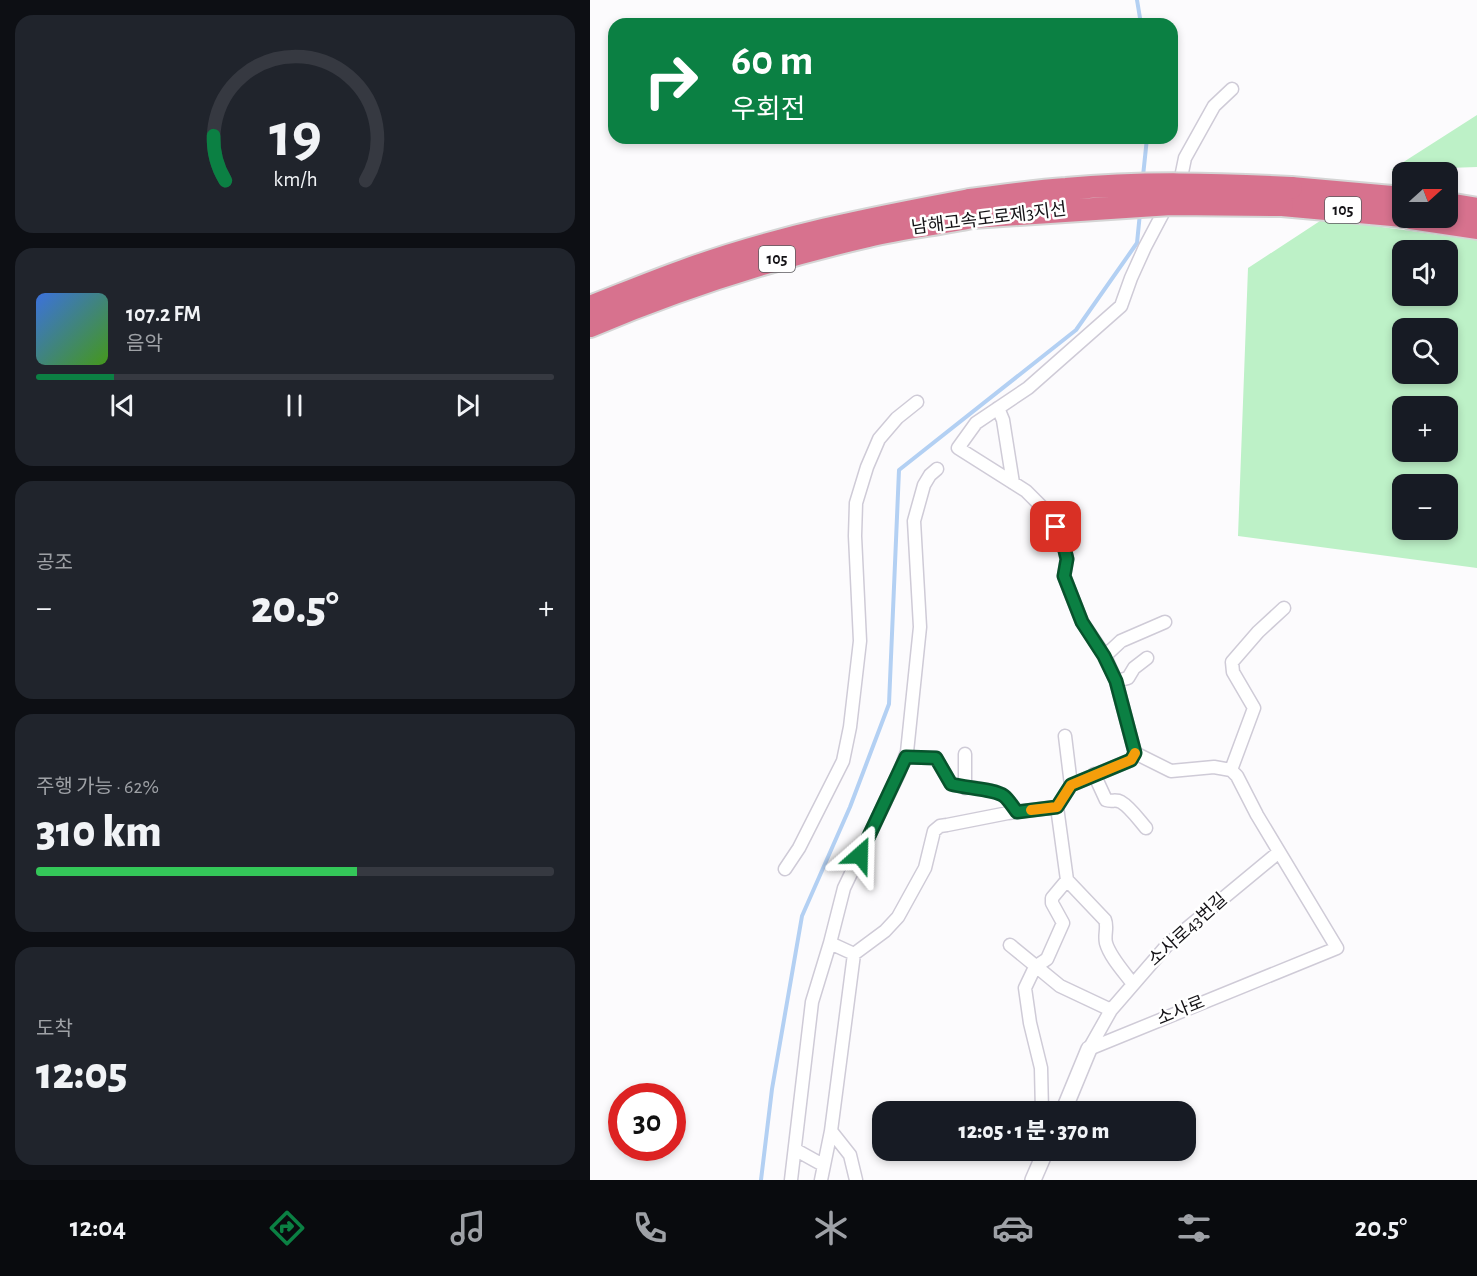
<!DOCTYPE html>
<html lang="ko">
<meta charset="utf-8">
<style>
body{margin:0;font-family:"Alegreya Sans","Noto Sans KR",sans-serif;background:#20242c;color:#f1f3f6;height:100vh;display:flex;flex-direction:column;font-size:22px;white-space:nowrap}
*{box-sizing:border-box;margin:0}
p{font-size:20px;color:#9ea1a6}
.icon{flex:none;width:33px;height:33px;fill:none;stroke:currentColor;stroke-width:2;stroke-linecap:round;stroke-linejoin:round}
.map{position:relative;flex:1;overflow:hidden}
.side{display:flex;flex-direction:column;gap:15px;padding:15px;background:#0d0f14;width:590px}
.side>*{flex:none}
.hud{position:absolute;left:18px;top:18px;width:570px;height:126px;border-radius:18px;box-shadow:0 3px 9px #0003;background:#0b8043;color:#fff;overflow:hidden}
.needle{width:39px;rotate:69deg}
.tools{position:absolute;left:802px;top:162px;display:grid;gap:12px}
.tools a{display:grid;place-items:center;width:66px;height:66px;border-radius:12px;background:#171b24;box-shadow:0 3px 9px #0003;font-size:30px}
.speed{position:absolute;left:18px;top:1083px;display:flex;gap:12px;font-size:30px;font-weight:700;text-align:center}
.speed>*{display:grid;place-content:center;width:78px;height:78px;border-radius:50%;background:#171b24;box-shadow:0 3px 9px #0003;line-height:1}
.speed .limit{border:9px solid #d22;background:#fff;color:#111}
.pin{position:absolute;display:grid;place-items:center;width:51px;height:51px;color:#fff;margin:-26px;border-radius:12px;box-shadow:0 3px 9px #0006}
.me{position:absolute;width:66px;margin:-33px;rotate:25deg;stroke-linejoin:round;filter:drop-shadow(0 0 4px #0008)}
.turn{display:flex;align-items:center;gap:21px;height:126px;padding:0 24px;font-size:27px}
.turn .icon{width:78px;height:78px;stroke-width:2.5}
.turn b{display:block;font-size:42px;line-height:51px}
.big{font-size:45px;font-weight:800;line-height:1.1}
.side .widget{flex:1;display:flex;flex-direction:column;justify-content:center;gap:9px;min-width:0;padding:0 21px;border-radius:18px;background:#20242c}
.side .dial{align-items:center;gap:0}
.dial svg{height:156px;overflow:visible;fill:none;stroke:#363941;stroke-width:7;stroke-linecap:round;text-anchor:middle}
.dial text{fill:#f1f3f6;stroke:none}
.song{display:flex;align-items:center;gap:18px}
.cover{width:72px;height:72px;border-radius:9px;background:linear-gradient(135deg,hsl(220 70% 55%),hsl(100 70% 35%))}
.played{height:6px;border-radius:3px;background:linear-gradient(90deg,#0b8043 15%,#363941 15%)}
.keys{display:flex;justify-content:space-around;direction:ltr}
.heat{display:flex;justify-content:space-between;align-items:center;font-size:33px;direction:ltr}
.charge{height:9px;border-radius:4px;background:linear-gradient(90deg,#34c759 62%,#363941 0)}
.trip{position:absolute;left:282px;top:1101px;width:324px;height:60px;border-radius:18px;background:#171b24;box-shadow:0 3px 9px #0003;font-weight:800;line-height:60px;text-align:center}
.tabs{display:flex;height:96px;justify-content:space-around;align-items:center;background:#090b0e;color:#9ea1a6}
.tabs .icon{width:42px;height:42px}
.tabs .current{color:#0b8043}
.tabs b{font-size:27px;color:#f1f3f6}
main{display:flex;flex:1;min-height:0}
.map>svg:first-child{display:block}
.green{fill:#bdf1c7;fill-rule:evenodd}
.lines{fill:none;stroke-linecap:round;stroke-linejoin:round}
.stream{stroke:#b3d0f3;stroke-width:4}
.minor-casing{stroke:#cfcbd7;stroke-width:15}
.tertiary-casing{stroke:#cfcbd7;stroke-width:18}
.motorway-casing{stroke:#d5d5d5;stroke-width:26}
.minor{stroke:#fff;stroke-width:12}
.tertiary{stroke:#fff;stroke-width:15}
.motorway{stroke:#d7728e;stroke-width:22}
.motorway-bridge-casing{stroke:#d5d5d5;stroke-width:26;stroke-linecap:butt}
.motorway-bridge{stroke:#d7728e;stroke-width:22}
.route-casing{stroke:#07532c;stroke-width:15}
.route{stroke:#0b8043;stroke-width:10}
.slow{stroke:#f59e0b;stroke-width:10}
.labels{text-anchor:middle;dominant-baseline:central;stroke-width:5;stroke-linejoin:round;paint-order:stroke}
.shield{fill:#fff;stroke:#5b5a5d;stroke-width:1.5}
.shield-label{font-size:16px;font-weight:bold;fill:#151317}
.street-label{font-size:18px;fill:#151317;stroke:#fff}
</style>
<main>
<section class="side">
<div class="widget dial"><svg viewBox="0 0 100 80">
<path d="M14 69A42 42 0 1 1 86 69"/>
<path d="M14 69A42 42 0 0 1 8 46" stroke="#0b8043"/>
<text x="50" y="56" font-size="32" font-weight="700">19</text>
<text x="50" y="72" font-size="11">km/h</text>
</svg></div>
<div class="widget">
<div class="song"><i class="cover"></i><div><b>107.2 FM</b><p>음악</p></div></div>
<div class="played"></div>
<div class="keys"><svg class="icon" aria-label="previous" viewBox="0 0 24 24"><path d="M18 5L8 12l10 7zM5 5v14"/></svg><svg class="icon" aria-label="pause" viewBox="0 0 24 24"><path d="M8 5v14M16 5v14"/></svg><svg class="icon" aria-label="next" viewBox="0 0 24 24"><path d="M6 5l10 7-10 7zM19 5v14"/></svg></div>
</div>
<div class="widget"><p>공조</p>
<div class="heat"><a>−</a><b class="big">20.5°</b><a>+</a></div>
</div>
<div class="widget"><p>주행 가능 · 62%</p><b class="big">310 km</b><div class="charge"></div></div>
<div class="widget"><p>도착</p><b class="big">12:05</b></div>
</section>
<div class="map">
<svg width="888" height="1180" viewBox="0 0 888 1180">
<rect width="100%" height="100%" fill="#fcfbfd"/>
<!-- green -->
<path class="green" d="M 887,115 L 887,167 L 801,170 Z
M 733,219 L 887,240 L 887,568 L 648,536 L 658,268 ZM 813,250 L 858,250 L 858,296 L 813,296 ZM 813,328 L 858,328 L 858,374 L 813,374 ZM 813,406 L 858,406 L 858,452 L 813,452 ZM 813,484 L 858,484 L 858,530 L 813,530 Z"/>
<g class="lines">
<!-- stream -->
<path class="stream" d="M 547,0 L 551,24
M 553,176 L 557,138
M 171,1180 L 182,1089 L 212,916 L 260,807 L 299,704 L 309,470 L 486,330 L 547,243 L 550,213"/>
<!-- minor casing -->
<g class="minor-casing">
<path id="minor" d="M 589,187 L 595,158 L 624,106 L 642,89
M 408,408 L 413,420 L 423,483
M 515,656 L 531,641 L 575,622
M 526,681 L 538,678 L 544,668 L 557,658
M 475,736 L 481,785
M 316,757 L 346,758 L 361,784 C 375,788 403,788 414,796 C 419,800 423,807 427,812
M 641,770 L 664,708 L 643,672 L 642,662 L 668,632 L 694,608
M 504,774 L 516,800 C 522,802 526,799 531,802 C 540,807 549,820 556,828
M 375,788 L 375,754
M 467,807 L 477,880 L 515,920 C 518,927 514,935 516,943 C 520,957 534,972 543,984
M 195,869 L 209,848 L 253,761 L 260,727 L 270,641 L 265,536 L 266,503 L 277,467 L 289,439 L 307,418 L 327,402
M 420,945 L 470,986 L 521,1010
M 264,954 L 240,943 L 254,888 L 309,773 L 317,752 L 330,627 L 324,521 L 334,485 L 340,475 L 347,469
M 499,1049 L 747,948 L 667,815 L 647,776 L 641,770 L 624,767 L 581,771 L 545,753 L 526,681 L 515,656 L 492,622 L 474,576 L 477,559 L 472,539 L 460,515 L 436,491 L 368,448 L 386,423 L 438,388 L 531,306 L 541,278 L 555,247 L 574,211 L 580,204
M 499,1049 L 521,1010 L 579,943 L 689,852
M 452,1112 L 451,1068 L 440,1023 L 435,988 L 445,967 L 457,959 L 473,923 L 462,903 L 462,898 L 477,880
M 206,1150 L 233,1165
M 201,1180 L 222,1002 L 240,943
M 231,1180 L 241,1131
M 266,1180 L 260,1155 L 241,1131 L 264,954 L 295,931 L 308,917 L 335,868 L 344,831 L 350,826 L 357,825 L 418,813 L 467,807 L 481,785 L 541,760 L 545,753"/>
</g>
<!-- tertiary casing -->
<g class="tertiary-casing">
<path id="tertiary" d="M 473,1112 L 499,1049
M 443,1180 L 456,1150"/>
</g>
<!-- motorway casing -->
<g class="motorway-casing">
<path id="motorway" d="M 701,188 L 813,198
M 858,204 L 888,209
M 692,205 L 813,216
M 821,218 L 888,228
M 0,307 C 31,295 62,282 93,271 C 186,237 283,218 380,200
M 0,326 C 90,288 183,258 278,236 C 312,228 348,224 382,217"/>
</g>
<!-- minor -->
<use href="#minor" class="minor"/>
<!-- tertiary -->
<use href="#tertiary" class="tertiary"/>
<!-- motorway -->
<use href="#motorway" class="motorway"/>
<!-- motorway-bridge casing -->
<g class="motorway-bridge-casing">
<path id="motorway-bridge" d="M 380,200 C 412,196 444,191 476,189 C 551,182 626,184 701,188
M 382,217 L 581,204 L 692,205"/>
</g>
<!-- motorway-bridge -->
<use href="#motorway-bridge" class="motorway-bridge"/>
</g>
<g class="lines">
<!-- route casing -->
<g class="route-casing">
<path id="route" d="M 270,855 L 316,757 L 346,758 L 361,784 C 374,788 405,789 414,796 C 419,800 423,807 427,812 L 467,807 L 481,785 L 541,760 L 545,753 L 526,681 L 514,656 L 492,622 L 474,576 L 477,559 L 472,539 L 466,527"/>
</g>
<!-- route -->
<use href="#route" class="route"/>
<!-- slow -->
<path class="slow" d="M 441,810 L 467,807 L 481,785 L 541,760 L 545,753"/>
</g>
<g class="labels">
<!-- shield labels -->
<g class="shield">
<rect x="735" y="197" width="36" height="26" rx="4.5"/>
<rect x="169" y="246" width="36" height="26" rx="4.5"/>
</g>
<g class="shield-label">
<text x="753" y="210">105</text>
<text x="187" y="259">105</text>
</g>
<!-- street labels -->
<g class="street-label">
<text transform="translate(399 219) rotate(-7)">남해고속도로제3지선</text>
<text transform="translate(598 930) rotate(-42)">소사로43번길</text>
<text transform="translate(591 1011) rotate(-22)">소사로</text>
</g>
</g>
</svg>
<div class="tools">
<a><svg class="needle" viewBox="-14 -14 28 28"><path d="M0-13l5 13h-10z" fill="#e53935"/><path d="M0 13l5-13h-10z" fill="#9ea1a6"/></svg></a>
<a><svg class="icon" aria-label="sound" viewBox="0 0 24 24"><path d="M4 9h4l5-4v14l-5-4H4zM17 9q2 3 0 6"/></svg></a>
<a><svg class="icon" aria-label="search" viewBox="0 0 24 24"><circle cx="10" cy="10" r="6"/><path d="M15 15l6 6"/></svg></a>
<a>+</a>
<a>−</a>
</div>
<div class="speed"><div class="limit">30</div></div>
<div class="pin" style="left:466px;top:527px;background:#d93025"><svg class="icon" aria-label="arrive" viewBox="0 0 24 24"><path d="M6 21V4h12l-3 4 3 4H6"/></svg></div>
<svg class="me" style="left:270px;top:855px" viewBox="-20 -20 40 40"><path d="M0-17L14 15 0 8-14 15z" fill="#0b8043" stroke="#fff" stroke-width="4"/></svg>
<div class="trip">12:05 · 1 분 · 370 m</div>
<div class="hud">
<div class="turn"><svg class="icon" aria-label="right" viewBox="0 0 24 24"><path d="M7 20v-9h11M14 6l5 5-5 5"/></svg><div><b>60 m</b>우회전</div></div>
</div>
</div>
</main>
<nav class="tabs">
<b>12:04</b>
<svg class="icon current" aria-label="directions" viewBox="0 0 24 24"><path d="M12 3l9 9-9 9-9-9zM9 14v-3h6M13 9l2 2-2 2"/></svg>
<svg class="icon" aria-label="music" viewBox="0 0 24 24"><path d="M9 18V5l10-2v13"/><circle cx="6" cy="18" r="3"/><circle cx="16" cy="16" r="3"/></svg>
<svg class="icon" aria-label="phone" viewBox="0 0 24 24"><path d="M5 4h4l2 5-3 2q2 4 5 5l2-3 5 2v4C11 20 4 13 5 4z"/></svg>
<svg class="icon" aria-label="climate" viewBox="0 0 24 24"><path d="M12 3v18M4 7l16 10M4 17L20 7"/></svg>
<svg class="icon" aria-label="car" viewBox="0 0 24 24"><path d="M5 17H2v-5l4-1 3-4h7l3 4 3 1v5h-3M9 17h6M6 11h13"/><circle cx="7" cy="17" r="2"/><circle cx="17" cy="17" r="2"/></svg>
<svg class="icon" aria-label="filters" viewBox="0 0 24 24"><path d="M4 7h16M4 17h16"/><circle cx="9" cy="7" r="2"/><circle cx="15" cy="17" r="2"/></svg>
<b>20.5°</b>
</nav>
